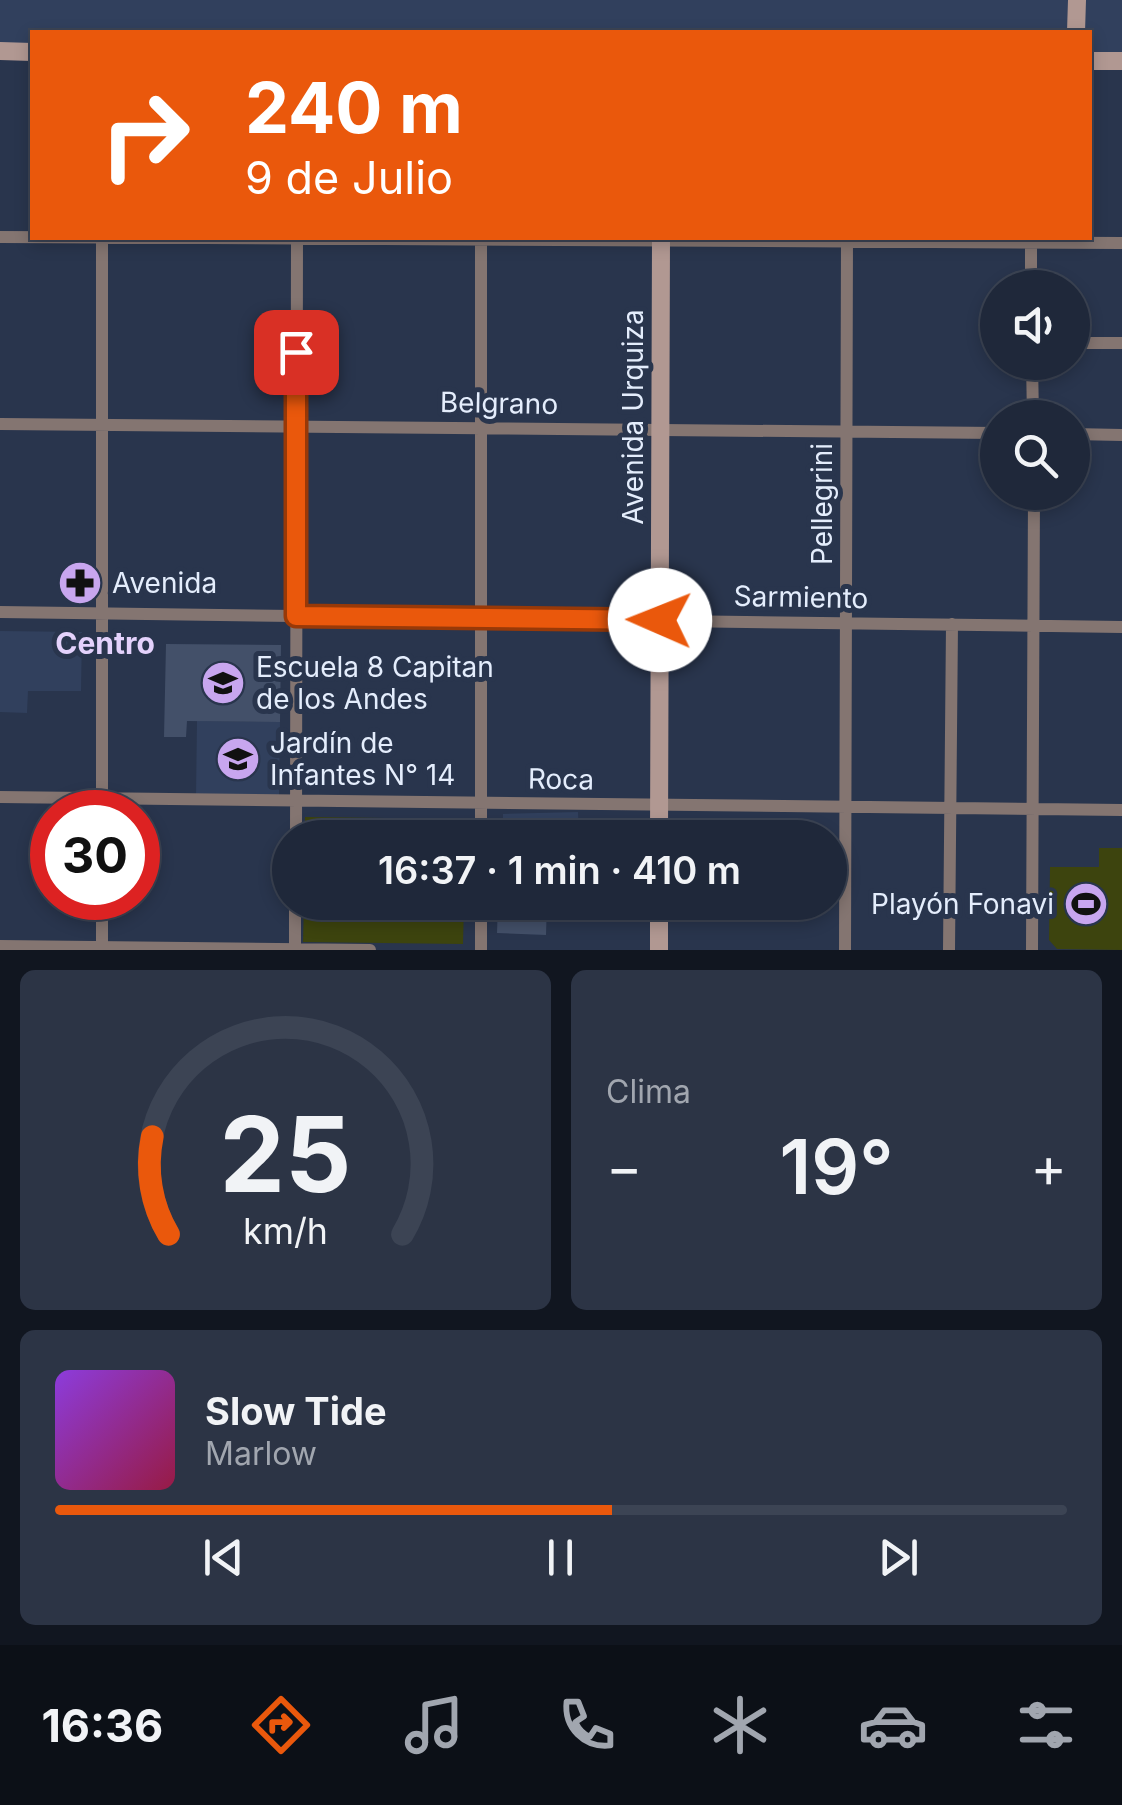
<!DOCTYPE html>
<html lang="es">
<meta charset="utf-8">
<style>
body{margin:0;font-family:Inter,sans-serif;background:#2c3445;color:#f1f3f6;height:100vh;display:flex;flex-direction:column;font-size:38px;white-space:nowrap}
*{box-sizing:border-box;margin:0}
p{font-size:32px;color:#a1a6af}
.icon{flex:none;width:55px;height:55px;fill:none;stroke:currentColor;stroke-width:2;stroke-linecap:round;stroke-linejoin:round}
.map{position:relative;height:950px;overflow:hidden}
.sheet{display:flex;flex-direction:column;gap:20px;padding:20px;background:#111620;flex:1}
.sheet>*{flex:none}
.top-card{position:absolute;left:30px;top:30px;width:1062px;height:210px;border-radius:0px;box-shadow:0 5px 15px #0003,0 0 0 2px #3c4454;background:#ea580c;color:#fff;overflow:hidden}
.tools{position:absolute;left:980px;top:270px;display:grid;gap:20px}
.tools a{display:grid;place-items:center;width:110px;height:110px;border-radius:50%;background:#1f283a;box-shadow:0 5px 15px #0003,0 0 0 2px #3c4454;font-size:50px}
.speed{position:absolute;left:30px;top:790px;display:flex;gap:20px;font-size:50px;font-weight:700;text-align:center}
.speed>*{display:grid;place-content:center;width:130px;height:130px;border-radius:50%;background:#1f283a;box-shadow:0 5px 15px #0003,0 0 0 2px #3c4454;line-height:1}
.speed .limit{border:15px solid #d22;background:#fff;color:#111}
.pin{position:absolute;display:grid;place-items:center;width:85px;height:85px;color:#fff;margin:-42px;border-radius:20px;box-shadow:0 5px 15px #0006}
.me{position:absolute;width:110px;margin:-55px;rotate:271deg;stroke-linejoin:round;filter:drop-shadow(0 0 8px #0008)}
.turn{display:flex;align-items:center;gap:35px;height:210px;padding:0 50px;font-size:45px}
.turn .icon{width:130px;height:130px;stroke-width:2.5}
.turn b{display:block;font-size:70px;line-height:85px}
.big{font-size:75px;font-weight:600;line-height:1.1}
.sheet .widget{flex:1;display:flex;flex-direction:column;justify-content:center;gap:15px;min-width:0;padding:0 35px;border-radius:15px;background:#2c3445}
.sheet .dial{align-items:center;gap:0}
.dial svg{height:260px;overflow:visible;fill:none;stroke:#3c4454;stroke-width:7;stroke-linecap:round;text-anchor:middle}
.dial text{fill:#f1f3f6;stroke:none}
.song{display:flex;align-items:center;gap:30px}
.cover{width:120px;height:120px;border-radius:15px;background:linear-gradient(135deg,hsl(270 70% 55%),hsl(340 70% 35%))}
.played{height:10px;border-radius:5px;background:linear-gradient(90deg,#ea580c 55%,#3c4454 55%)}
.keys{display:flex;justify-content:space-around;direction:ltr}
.heat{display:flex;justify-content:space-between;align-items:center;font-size:55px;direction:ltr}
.sheet .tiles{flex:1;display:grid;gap:20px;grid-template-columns:1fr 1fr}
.widget:last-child{grid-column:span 2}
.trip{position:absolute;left:272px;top:820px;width:575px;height:100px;border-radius:50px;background:#1f283a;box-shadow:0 5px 15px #0003,0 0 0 2px #3c4454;font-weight:600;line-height:100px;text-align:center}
.dock{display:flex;height:160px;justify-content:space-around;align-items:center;background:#0c1017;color:#a1a6af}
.dock .icon{width:70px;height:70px}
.dock .current{color:#ea580c}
.dock b{font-size:45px;color:#f1f3f6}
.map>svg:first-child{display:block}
.built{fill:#31405d}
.green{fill:#3d440e}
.building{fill:#435069}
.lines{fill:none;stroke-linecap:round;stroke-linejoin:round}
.street{stroke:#847571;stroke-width:12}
.secondary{stroke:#b19892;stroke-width:18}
.route-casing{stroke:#983908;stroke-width:25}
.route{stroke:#ea580c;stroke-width:18}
.labels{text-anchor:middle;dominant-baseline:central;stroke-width:10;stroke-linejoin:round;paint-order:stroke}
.street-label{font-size:28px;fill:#e4edfc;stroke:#29354d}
.poi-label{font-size:28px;fill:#e4edfc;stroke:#29354d;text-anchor:start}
.neighbourhood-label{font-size:30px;font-weight:bold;fill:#e4d2fc;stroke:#29354d}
</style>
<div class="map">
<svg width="1122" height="950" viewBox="0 0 1122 950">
<rect width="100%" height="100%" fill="#29354d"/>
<!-- built -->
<path class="built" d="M 0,0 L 1122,0 L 1122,61 L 1090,61 L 1090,32 L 32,32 L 32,52 L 0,51 Z
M 0,631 L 82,632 L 81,691 L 28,691 L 27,713 L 0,712 Z
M 197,721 L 280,722 L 279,797 L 196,796 Z
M 578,812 L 579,837 L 503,837 L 503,814 Z"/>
<!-- green -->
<path class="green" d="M 305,817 L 465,819 L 465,837 L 305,837 Z
M 1099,848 L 1122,848 L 1122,950 L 1057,949 L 1049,940 L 1050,867 L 1099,867 Z
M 304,903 L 464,903 L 463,944 L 303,942 Z"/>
<!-- building -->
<path class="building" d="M 166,644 L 281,645 L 280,722 L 187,721 L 186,737 L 164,737 Z
M 498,902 L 547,902 L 546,935 L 497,933 Z"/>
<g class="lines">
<!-- street -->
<path class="street" d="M 0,237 L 1122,243
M 102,238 L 102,812
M 481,238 L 481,838
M 1031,238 L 1031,288
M 1072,343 L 1122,343
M 1032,362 L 1033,418
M 0,424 L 998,433
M 1072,434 L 1122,435
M 0,612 L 1122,627
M 0,797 L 1122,810
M 296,838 L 297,238
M 0,946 L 370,950
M 102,950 L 102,898
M 295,950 L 295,902
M 481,950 L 481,902
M 845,950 L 847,238
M 949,950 L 952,624
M 1032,950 L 1034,492"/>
<!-- secondary -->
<path class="secondary" d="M 1076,32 L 1077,0
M 0,51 L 32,52
M 1090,61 L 1122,61
M 659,838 L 661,238
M 659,950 L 659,902"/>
</g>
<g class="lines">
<!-- route casing -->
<g class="route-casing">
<path id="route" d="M 296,352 L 296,616 L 660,620"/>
</g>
<!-- route -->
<use href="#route" class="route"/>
</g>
<!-- icons -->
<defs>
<g id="pharmacy-disc" transform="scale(2.25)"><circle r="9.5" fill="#c8a6ef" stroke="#29354d"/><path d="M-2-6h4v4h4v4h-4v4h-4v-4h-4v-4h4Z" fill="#111"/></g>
<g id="school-disc" transform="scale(2.25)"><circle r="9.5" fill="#c8a6ef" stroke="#29354d"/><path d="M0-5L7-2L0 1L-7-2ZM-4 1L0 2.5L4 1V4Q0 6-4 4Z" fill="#111"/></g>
<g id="stadium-disc" transform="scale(2.25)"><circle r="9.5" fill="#c8a6ef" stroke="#29354d"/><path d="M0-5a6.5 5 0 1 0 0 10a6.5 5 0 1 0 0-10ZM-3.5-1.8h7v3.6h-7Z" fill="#111"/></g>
</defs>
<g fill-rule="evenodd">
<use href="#pharmacy-disc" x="80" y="583"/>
<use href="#school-disc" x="223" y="683"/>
<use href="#school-disc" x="238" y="759"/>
<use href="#stadium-disc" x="1086" y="904"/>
</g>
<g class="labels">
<!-- street labels -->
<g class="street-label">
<text transform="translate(499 403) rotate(1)">Belgrano</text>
<text transform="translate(633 417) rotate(-90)">Avenida Urquiza</text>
<text transform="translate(822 504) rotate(-90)">Pellegrini</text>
<text transform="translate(801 597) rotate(1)">Sarmiento</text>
<text transform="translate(561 779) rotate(1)">Roca</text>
</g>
<!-- poi labels -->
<g class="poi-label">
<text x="112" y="583">Avenida</text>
<text x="256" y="667">Escuela 8 Capitan<tspan x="256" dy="32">de los Andes</tspan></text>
<text x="270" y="743">Jardín de<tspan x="270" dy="32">Infantes N° 14</tspan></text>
<text x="1054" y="904" text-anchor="end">Playón Fonavi</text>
</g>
<!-- neighbourhood labels -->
<g class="neighbourhood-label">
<text x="105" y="643">Centro</text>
</g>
</g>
</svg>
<div class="tools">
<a><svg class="icon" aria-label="sound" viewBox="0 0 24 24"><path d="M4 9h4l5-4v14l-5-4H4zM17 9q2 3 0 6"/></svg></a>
<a><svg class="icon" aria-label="search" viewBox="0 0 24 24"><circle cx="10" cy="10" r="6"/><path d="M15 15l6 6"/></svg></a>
</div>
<div class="speed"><div class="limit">30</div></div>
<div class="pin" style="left:296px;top:352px;background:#d93025"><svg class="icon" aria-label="arrive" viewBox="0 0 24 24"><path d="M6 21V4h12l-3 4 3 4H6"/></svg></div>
<svg class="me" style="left:660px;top:620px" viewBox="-20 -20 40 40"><circle r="19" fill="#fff"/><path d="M0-13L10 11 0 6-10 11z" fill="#ea580c"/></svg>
<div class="trip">16:37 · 1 min · 410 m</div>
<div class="top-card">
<div class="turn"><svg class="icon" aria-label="right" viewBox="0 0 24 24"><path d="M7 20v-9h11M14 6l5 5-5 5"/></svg><div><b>240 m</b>9 de Julio</div></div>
</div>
</div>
<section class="sheet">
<div class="tiles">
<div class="widget dial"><svg viewBox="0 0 100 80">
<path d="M14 69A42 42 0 1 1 86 69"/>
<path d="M14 69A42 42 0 0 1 9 39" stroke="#ea580c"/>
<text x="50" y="56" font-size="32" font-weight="700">25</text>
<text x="50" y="72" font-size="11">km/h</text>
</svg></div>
<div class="widget"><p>Clima</p>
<div class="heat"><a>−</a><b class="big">19°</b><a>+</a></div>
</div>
<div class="widget">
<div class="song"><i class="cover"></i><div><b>Slow Tide</b><p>Marlow</p></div></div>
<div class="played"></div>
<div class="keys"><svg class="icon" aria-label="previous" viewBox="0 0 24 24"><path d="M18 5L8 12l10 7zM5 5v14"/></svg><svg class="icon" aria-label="pause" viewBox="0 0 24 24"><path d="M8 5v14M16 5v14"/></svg><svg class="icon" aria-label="next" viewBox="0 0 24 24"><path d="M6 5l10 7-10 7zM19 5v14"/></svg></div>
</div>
</div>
</section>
<nav class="dock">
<b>16:36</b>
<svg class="icon current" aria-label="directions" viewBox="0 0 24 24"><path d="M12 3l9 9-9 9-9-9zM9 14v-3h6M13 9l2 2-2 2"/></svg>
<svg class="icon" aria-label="music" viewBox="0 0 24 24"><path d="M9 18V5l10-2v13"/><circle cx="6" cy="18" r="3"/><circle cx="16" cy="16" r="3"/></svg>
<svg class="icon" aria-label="phone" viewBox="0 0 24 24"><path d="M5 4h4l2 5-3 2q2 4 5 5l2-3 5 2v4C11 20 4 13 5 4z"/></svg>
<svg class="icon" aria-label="climate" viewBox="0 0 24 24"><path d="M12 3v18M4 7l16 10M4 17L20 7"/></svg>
<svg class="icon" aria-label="car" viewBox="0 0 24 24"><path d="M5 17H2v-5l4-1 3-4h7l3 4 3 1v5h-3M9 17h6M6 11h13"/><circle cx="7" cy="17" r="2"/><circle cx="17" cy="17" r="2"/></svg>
<svg class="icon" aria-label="filters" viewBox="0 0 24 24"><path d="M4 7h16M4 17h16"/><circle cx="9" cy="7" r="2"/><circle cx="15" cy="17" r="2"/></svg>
</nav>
